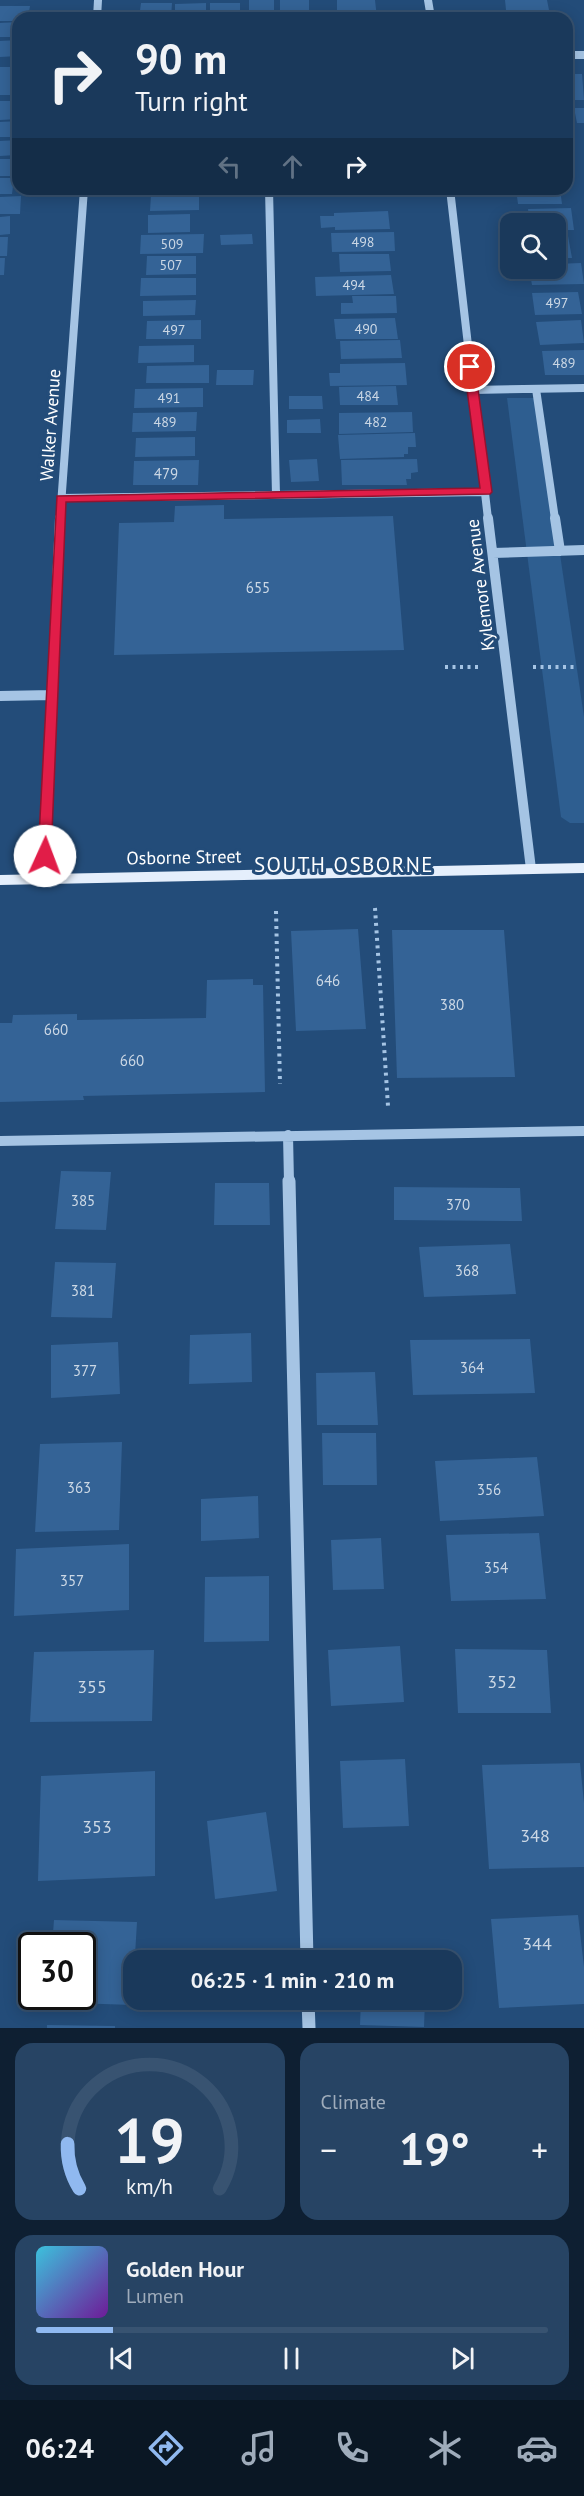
<!DOCTYPE html>
<meta charset="utf-8">
<style>
body{margin:0;font-family:"PT Sans",sans-serif;background:#274464;color:#f1f3f6;height:100vh;display:flex;flex-direction:column;font-size:22px;white-space:nowrap}
*{box-sizing:border-box;margin:0}
p{font-size:20px;color:#9facbb}
.icon{flex:none;width:33px;height:33px;fill:none;stroke:currentColor;stroke-width:2;stroke-linecap:round;stroke-linejoin:round}
.map{position:relative;height:2028px;overflow:hidden}
.panel{display:flex;flex-direction:column;gap:15px;padding:15px;background:#0e1f32;flex:1}
.panel>*{flex:none}
.banner{position:absolute;left:12px;top:12px;width:561px;height:183px;border-radius:18px;box-shadow:0 3px 15px #0003,0 0 0 2px #385371;background:#1a395b;color:#f1f3f6;overflow:hidden}
.fabs{position:absolute;left:500px;top:213px;display:grid;gap:12px}
.fabs a{display:grid;place-items:center;width:66px;height:66px;border-radius:12px;background:#1a395b;box-shadow:0 3px 15px #0003,0 0 0 2px #385371;font-size:30px}
.speed{position:absolute;left:18px;top:1932px;display:flex;gap:12px;font-size:30px;font-weight:700;text-align:center}
.speed>*{display:grid;place-content:center;width:78px;height:78px;border-radius:50%;background:#1a395b;box-shadow:0 3px 15px #0003,0 0 0 2px #385371;line-height:1}
.speed .limit{border:3px solid #111;border-radius:9px;background:#fff;color:#111}
.pin{position:absolute;display:grid;place-items:center;width:51px;height:51px;color:#fff;margin:-26px;border:3px solid #fff;border-radius:50%;box-shadow:0 2px 6px #0007}
.me{position:absolute;width:66px;margin:-33px;rotate:2deg;stroke-linejoin:round;filter:drop-shadow(0 0 4px #0008)}
.turn{display:flex;align-items:center;gap:21px;height:126px;padding:0 24px;font-size:27px}
.turn .icon{width:78px;height:78px;stroke-width:2.5}
.turn b{display:block;font-size:42px;line-height:51px}
.lanes{display:flex;align-items:center;height:57px;padding:0 24px;background:#0003;justify-content:center;gap:30px;direction:ltr}
.lanes .off{opacity:.35}
.big{font-size:45px;font-weight:700;line-height:1.1}
.panel .widget{flex:1;display:flex;flex-direction:column;justify-content:center;gap:9px;min-width:0;padding:0 21px;border-radius:18px;background:#274464}
.panel .dial{align-items:center;gap:0}
.dial svg{height:156px;overflow:visible;fill:none;stroke:#385371;stroke-width:7;stroke-linecap:round;text-anchor:middle}
.dial text{fill:#f1f3f6;stroke:none}
.song{display:flex;align-items:center;gap:18px}
.cover{width:72px;height:72px;border-radius:9px;background:linear-gradient(135deg,hsl(190 70% 55%),hsl(280 70% 35%))}
.played{height:6px;border-radius:3px;background:linear-gradient(90deg,#90b9f0 15%,#385371 15%)}
.keys{display:flex;justify-content:space-around;direction:ltr}
.heat{display:flex;justify-content:space-between;align-items:center;font-size:33px;direction:ltr}
.panel .tiles{flex:1;display:grid;gap:15px;grid-template-columns:1fr 1fr}
.widget:last-child{grid-column:span 2}
.trip{position:absolute;left:123px;top:1950px;width:339px;height:60px;border-radius:18px;background:#1a395b;box-shadow:0 3px 15px #0003,0 0 0 2px #385371;font-weight:700;line-height:60px;text-align:center}
.tabs{display:flex;height:96px;justify-content:space-around;align-items:center;background:#0a1724;color:#9facbb}
.tabs .icon{width:42px;height:42px}
.tabs .active{color:#90b9f0}
.tabs b{font-size:27px;color:#f1f3f6}
.map>svg:first-child{display:block}
.green{fill:#2e5e90}
.building{fill:#346396}
.lines{fill:none;stroke-linecap:round;stroke-linejoin:round}
.path{stroke:#a5c4e4;stroke-width:4;stroke-dasharray:3 4.5;stroke-linecap:butt}
.minor-far2{stroke:#a5c4e4;stroke-width:8}
.minor-far1{stroke:#a5c4e4;stroke-width:10}
.minor{stroke:#a5c4e4;stroke-width:13}
.major{fill:#e5effc;fill-rule:evenodd}
.route{fill:#e11d48;stroke:#92132f;stroke-width:1.5}
.labels{text-anchor:middle;dominant-baseline:central;stroke-width:6;stroke-linejoin:round;paint-order:stroke}
.far-number-label{font-size:14px;fill:#ccd8e5}
.number-label{font-size:15px;fill:#ccd8e5}
.street-label{font-size:18px;fill:#fff;stroke:#234c79}
.near-number-label{font-size:18px;fill:#ccd8e5}
.quarter-label{font-size:21px;letter-spacing:1.5px;fill:#fff;stroke:#234c79}
</style>
<div class="map">
<svg width="584" height="2028" viewBox="0 0 584 2028">
<rect width="100%" height="100%" fill="#234c79"/>
<!-- green -->
<path class="green" d="M 507,398 L 537,398 L 584,717 L 584,823 L 570,823 L 561,817 Z"/>
<!-- building -->
<path class="building" d="M 249,0 L 274,0 L 274,18 L 249,18 Z
M 280,0 L 309,0 L 309,18 L 280,18 Z
M 337,0 L 375,0 L 377,18 L 337,18 Z
M 505,0 L 547,0 L 549,10 L 506,10 Z
M 141,3 L 172,3 L 171,18 L 139,18 Z
M 206,3 L 206,18 L 175,18 L 175,4 Z
M 210,3 L 240,3 L 240,18 L 210,18 Z
M 0,6 L 30,6 L 28,18 L 18,18 L 18,21 L 0,21 Z
M 18,22 L 18,37 L 0,37 L 0,23 Z
M 18,40 L 18,56 L 0,57 L 0,41 Z
M 0,67 L 18,67 L 18,95 L 0,95 Z
M 567,74 L 582,74 L 584,100 L 567,100 Z
M 0,101 L 18,101 L 18,119 L 0,120 Z
M 574,108 L 584,108 L 584,123 L 577,123 Z
M 18,121 L 18,137 L 0,137 L 0,122 Z
M 18,140 L 16,155 L 0,156 L 0,141 Z
M 0,159 L 16,159 L 15,176 L 0,176 Z
M 0,178 L 14,178 L 12,194 L 0,194 Z
M 142,189 L 190,189 L 190,192 L 142,192 Z
M 516,189 L 560,189 L 562,204 L 518,204 Z
M 199,194 L 199,210 L 150,211 L 151,195 Z
M 21,196 L 20,214 L 0,214 L 0,197 Z
M 571,208 L 574,230 L 555,230 L 555,224 L 522,224 L 521,220 L 529,219 L 528,209 Z
M 388,211 L 390,229 L 335,230 L 335,227 L 321,228 L 320,216 L 334,216 L 334,213 Z
M 190,214 L 190,232 L 148,233 L 148,215 Z
M 10,216 L 10,234 L 0,235 L 0,217 Z
M 394,232 L 395,251 L 332,252 L 331,233 Z
M 204,234 L 203,253 L 140,254 L 141,235 Z
M 252,234 L 253,244 L 221,245 L 220,235 Z
M 555,236 L 568,236 L 572,258 L 555,258 Z
M 0,237 L 8,237 L 7,256 L 0,256 Z
M 339,254 L 389,254 L 391,271 L 340,272 Z
M 147,256 L 196,256 L 196,274 L 146,275 Z
M 0,258 L 5,258 L 4,275 L 0,275 Z
M 581,263 L 584,284 L 532,285 L 529,268 L 555,268 L 555,264 Z
M 391,275 L 394,294 L 316,296 L 315,277 Z
M 141,278 L 196,278 L 196,295 L 140,296 Z
M 578,292 L 582,314 L 535,315 L 532,293 Z
M 352,296 L 396,296 L 397,313 L 341,314 L 341,303 L 353,303 Z
M 196,300 L 195,315 L 143,316 L 143,301 Z
M 395,318 L 398,339 L 336,339 L 334,319 Z
M 201,320 L 201,339 L 146,339 L 147,321 Z
M 581,320 L 584,343 L 540,345 L 536,322 Z
M 400,340 L 402,358 L 341,359 L 340,341 Z
M 194,345 L 194,362 L 138,363 L 139,346 Z
M 584,350 L 584,375 L 545,375 L 542,351 Z
M 405,363 L 407,385 L 330,386 L 329,373 L 340,373 L 340,364 Z
M 209,365 L 209,383 L 146,383 L 147,366 Z
M 217,370 L 254,370 L 253,385 L 216,385 Z
M 396,386 L 398,405 L 340,405 L 339,387 Z
M 203,388 L 203,407 L 134,408 L 135,389 Z
M 289,396 L 322,396 L 323,409 L 289,409 Z
M 197,412 L 196,431 L 132,432 L 133,413 Z
M 412,412 L 413,432 L 339,434 L 339,413 Z
M 320,419 L 321,433 L 287,433 L 287,420 Z
M 415,433 L 416,447 L 408,447 L 408,454 L 404,454 L 404,457 L 340,459 L 338,435 Z
M 195,437 L 195,456 L 135,457 L 136,438 Z
M 317,459 L 319,481 L 291,482 L 289,460 Z
M 417,459 L 418,472 L 411,473 L 411,479 L 406,479 L 407,485 L 342,485 L 341,460 Z
M 199,460 L 198,485 L 133,485 L 134,461 Z
M 224,505 L 224,519 L 393,516 L 404,650 L 114,655 L 119,523 L 174,522 L 175,506 Z
M 358,929 L 366,1029 L 296,1031 L 291,931 Z
M 392,930 L 504,930 L 515,1077 L 397,1078 Z
M 253,979 L 253,985 L 263,985 L 265,1092 L 83,1096 L 84,1100 L 0,1102 L 0,1023 L 12,1023 L 13,1015 L 77,1014 L 77,1020 L 206,1018 L 207,980 Z
M 61,1171 L 111,1172 L 106,1230 L 55,1229 Z
M 215,1183 L 269,1183 L 270,1225 L 214,1225 Z
M 394,1187 L 520,1188 L 522,1221 L 394,1220 Z
M 510,1244 L 516,1294 L 424,1297 L 419,1247 Z
M 55,1262 L 116,1263 L 112,1318 L 51,1317 Z
M 251,1333 L 252,1382 L 189,1384 L 190,1335 Z
M 530,1339 L 535,1393 L 413,1395 L 410,1340 Z
M 118,1342 L 120,1394 L 51,1398 L 51,1345 Z
M 375,1372 L 378,1425 L 317,1425 L 316,1373 Z
M 322,1433 L 376,1433 L 377,1485 L 323,1485 Z
M 122,1442 L 119,1530 L 35,1532 L 40,1444 Z
M 537,1457 L 544,1516 L 440,1521 L 435,1461 Z
M 258,1496 L 259,1538 L 201,1541 L 201,1499 Z
M 539,1533 L 546,1599 L 451,1601 L 446,1535 Z
M 381,1538 L 384,1589 L 333,1590 L 331,1540 Z
M 129,1544 L 129,1610 L 14,1616 L 16,1549 Z
M 269,1576 L 269,1641 L 204,1642 L 205,1577 Z
M 400,1646 L 404,1702 L 331,1706 L 328,1650 Z
M 455,1649 L 547,1650 L 551,1713 L 458,1713 Z
M 154,1650 L 152,1721 L 30,1722 L 34,1652 Z
M 405,1759 L 409,1826 L 343,1828 L 340,1761 Z
M 580,1763 L 584,1803 L 584,1867 L 489,1869 L 482,1765 Z
M 155,1771 L 155,1876 L 38,1881 L 41,1776 Z
M 266,1812 L 277,1891 L 215,1899 L 207,1821 Z
M 578,1915 L 584,1967 L 584,2004 L 499,2008 L 491,1919 Z
M 54,1920 L 137,1922 L 132,2005 L 46,2002 L 47,1996 L 82,1996 L 82,1946 L 52,1946 Z
M 361,2000 L 425,2000 L 424,2027 L 360,2025 Z
M 47,2025 L 115,2026 L 115,2028 L 47,2028 Z"/>
<g class="lines">
<!-- path -->
<path class="path" d="M 445,667 L 480,667
M 533,667 L 577,667
M 375,908 L 388,1106
M 276,911 L 280,1084"/>
<!-- minor-far2 -->
<path class="minor-far2" d="M 428,0 L 431,18
M 97,18 L 98,0
M 567,55 L 584,55
M 269,189 L 276,495
M 450,189 L 488,519
M 536,389 L 555,519
M 472,390 L 584,388
M 61,498 L 486,492
M 60,519 L 84,189"/>
<!-- minor-far1 -->
<path class="minor-far1" d="M 488,518 L 531,869
M 555,518 L 560,551
M 493,553 L 584,550
M 0,696 L 52,695
M 44,879 L 60,518
M 288,1135 L 289,1182
M 0,1141 L 584,1131"/>
<!-- minor -->
<path class="minor" d="M 289,1181 L 307,1960
M 308,2000 L 309,2028"/>
<!-- major -->
<path class="major" d="M 584,863 L 584,873 L 0,885 L 0,875 Z"/>
</g>
<!-- route -->
<path class="route" d="M 470,364 L 475,367 L 492,492 L 490,494 L 66,502 L 51,856 L 49,859 L 40,859 L 38,856 L 57,496 L 480,488 L 464,367 Z"/>
<g class="labels">
<!-- far-number labels -->
<g class="far-number-label">
<text x="363" y="242">498</text>
<text x="172" y="244">509</text>
<text x="171" y="265">507</text>
<text x="354" y="285">494</text>
<text x="557" y="303">497</text>
<text x="366" y="329">490</text>
<text x="174" y="330">497</text>
<text x="564" y="363">489</text>
<text x="368" y="396">484</text>
<text x="169" y="398">491</text>
<text x="165" y="422">489</text>
<text x="376" y="422">482</text>
</g>
<!-- number labels -->
<g class="number-label">
<text x="166" y="473">479</text>
<text x="258" y="587">655</text>
<text x="328" y="980">646</text>
<text x="452" y="1004">380</text>
<text x="56" y="1029">660</text>
<text x="132" y="1060">660</text>
<text x="83" y="1200">385</text>
<text x="458" y="1204">370</text>
<text x="467" y="1270">368</text>
<text x="83" y="1290">381</text>
<text x="472" y="1367">364</text>
<text x="85" y="1370">377</text>
<text x="79" y="1487">363</text>
<text x="489" y="1489">356</text>
<text x="496" y="1567">354</text>
<text x="72" y="1580">357</text>
</g>
<!-- street labels -->
<g class="street-label">
<text transform="translate(50 425) rotate(-86)">Walker Avenue</text>
<text transform="translate(480 585) rotate(-97)">Kylemore Avenue</text>
<text transform="translate(184 857) rotate(-1)">Osborne Street</text>
</g>
<!-- near-number labels -->
<g class="near-number-label">
<text x="502" y="1681">352</text>
<text x="92" y="1686">355</text>
<text x="97" y="1826">353</text>
<text x="535" y="1835">348</text>
<text x="537" y="1943">344</text>
</g>
<!-- quarter labels -->
<g class="quarter-label">
<text x="344" y="864">SOUTH OSBORNE</text>
</g>
</g>
</svg>
<div class="fabs">
<a><svg class="icon" aria-label="search" viewBox="0 0 24 24"><circle cx="10" cy="10" r="6"/><path d="M15 15l6 6"/></svg></a>
</div>
<div class="speed"><div class="limit">30</div></div>
<div class="pin" style="left:470px;top:367px;background:#d93025"><svg class="icon" aria-label="arrive" viewBox="0 0 24 24"><path d="M6 21V4h12l-3 4 3 4H6"/></svg></div>
<svg class="me" style="left:45px;top:856px" viewBox="-20 -20 40 40"><circle r="19" fill="#fff"/><path d="M0-13L10 11 0 6-10 11z" fill="#e11d48"/></svg>
<div class="trip">06:25 · 1 min · 210 m</div>
<div class="banner">
<div class="turn"><svg class="icon" aria-label="right" viewBox="0 0 24 24"><path d="M7 20v-9h11M14 6l5 5-5 5"/></svg><div><b>90 m</b>Turn right</div></div>
<div class="lanes"><svg class="icon off" aria-label="left" viewBox="0 0 24 24"><path d="M17 20v-9H6M10 6l-5 5 5 5"/></svg><svg class="icon off" aria-label="ahead" viewBox="0 0 24 24"><path d="M12 20V5M6 11l6-6 6 6"/></svg><svg class="icon" aria-label="right" viewBox="0 0 24 24"><path d="M7 20v-9h11M14 6l5 5-5 5"/></svg></div>
</div>
</div>
<section class="panel">
<div class="tiles">
<div class="widget dial"><svg viewBox="0 0 100 80">
<path d="M14 69A42 42 0 1 1 86 69"/>
<path d="M14 69A42 42 0 0 1 8 46" stroke="#90b9f0"/>
<text x="50" y="56" font-size="32" font-weight="700">19</text>
<text x="50" y="72" font-size="11">km/h</text>
</svg></div>
<div class="widget"><p>Climate</p>
<div class="heat"><a>−</a><b class="big">19°</b><a>+</a></div>
</div>
<div class="widget">
<div class="song"><i class="cover"></i><div><b>Golden Hour</b><p>Lumen</p></div></div>
<div class="played"></div>
<div class="keys"><svg class="icon" aria-label="previous" viewBox="0 0 24 24"><path d="M18 5L8 12l10 7zM5 5v14"/></svg><svg class="icon" aria-label="pause" viewBox="0 0 24 24"><path d="M8 5v14M16 5v14"/></svg><svg class="icon" aria-label="next" viewBox="0 0 24 24"><path d="M6 5l10 7-10 7zM19 5v14"/></svg></div>
</div>
</div>
</section>
<nav class="tabs">
<b>06:24</b>
<svg class="icon active" aria-label="directions" viewBox="0 0 24 24"><path d="M12 3l9 9-9 9-9-9zM9 14v-3h6M13 9l2 2-2 2"/></svg>
<svg class="icon" aria-label="music" viewBox="0 0 24 24"><path d="M9 18V5l10-2v13"/><circle cx="6" cy="18" r="3"/><circle cx="16" cy="16" r="3"/></svg>
<svg class="icon" aria-label="phone" viewBox="0 0 24 24"><path d="M5 4h4l2 5-3 2q2 4 5 5l2-3 5 2v4C11 20 4 13 5 4z"/></svg>
<svg class="icon" aria-label="climate" viewBox="0 0 24 24"><path d="M12 3v18M4 7l16 10M4 17L20 7"/></svg>
<svg class="icon" aria-label="car" viewBox="0 0 24 24"><path d="M5 17H2v-5l4-1 3-4h7l3 4 3 1v5h-3M9 17h6M6 11h13"/><circle cx="7" cy="17" r="2"/><circle cx="17" cy="17" r="2"/></svg>
</nav>
